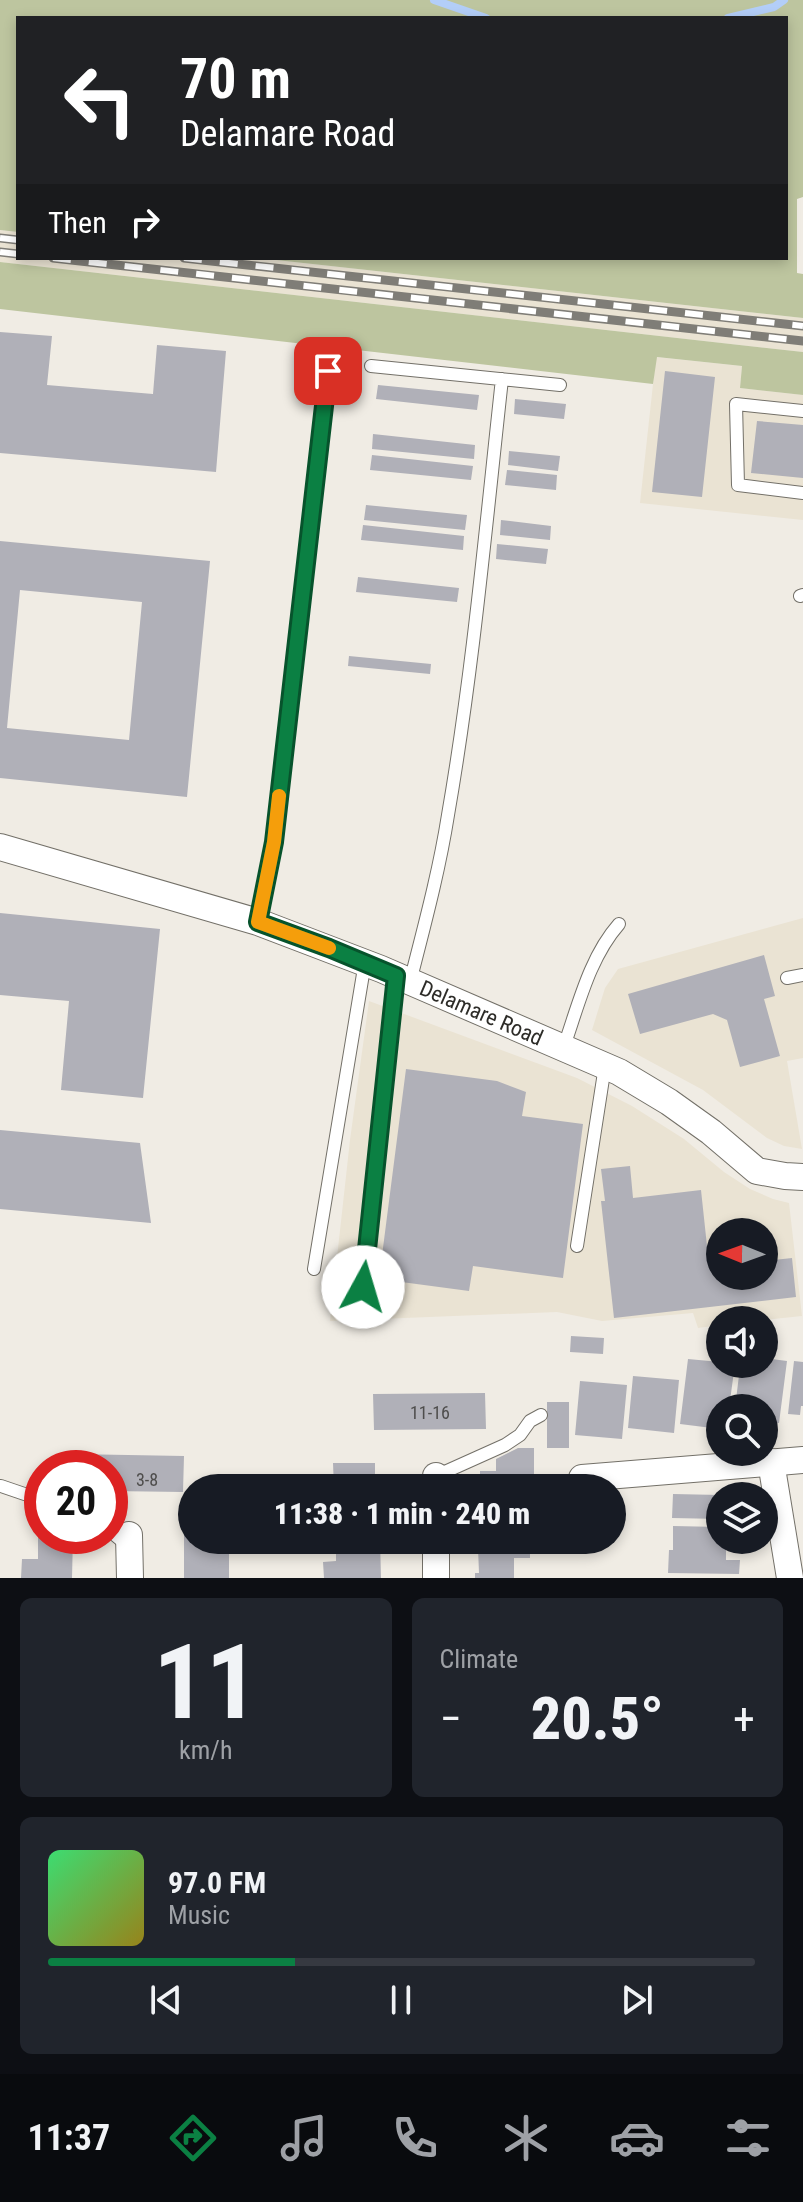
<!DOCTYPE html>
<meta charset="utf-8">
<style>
body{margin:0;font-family:"Roboto Condensed",sans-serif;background:#20242c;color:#f1f3f6;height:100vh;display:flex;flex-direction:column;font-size:30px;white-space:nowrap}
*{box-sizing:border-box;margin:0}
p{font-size:26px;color:#9ea1a6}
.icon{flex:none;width:44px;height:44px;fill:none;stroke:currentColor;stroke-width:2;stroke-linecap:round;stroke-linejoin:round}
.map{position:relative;height:1578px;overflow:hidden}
.drawer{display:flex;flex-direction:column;gap:20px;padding:20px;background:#0d0f14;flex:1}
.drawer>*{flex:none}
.banner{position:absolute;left:16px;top:16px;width:772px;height:244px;border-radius:0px;box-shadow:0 4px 12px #0003;background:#202124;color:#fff;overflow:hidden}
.needle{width:52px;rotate:271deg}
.tools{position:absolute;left:706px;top:1218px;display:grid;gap:16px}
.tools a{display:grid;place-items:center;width:72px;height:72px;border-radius:50%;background:#171b24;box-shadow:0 4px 12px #0003;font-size:40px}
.speed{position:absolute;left:24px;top:1450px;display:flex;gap:16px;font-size:40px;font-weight:700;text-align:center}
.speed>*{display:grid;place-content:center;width:104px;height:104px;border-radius:50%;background:#171b24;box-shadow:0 4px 12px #0003;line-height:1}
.speed .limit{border:12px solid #d22;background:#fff;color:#111}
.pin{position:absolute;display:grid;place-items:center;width:68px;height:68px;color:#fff;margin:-34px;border-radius:16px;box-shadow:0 4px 12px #0006}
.me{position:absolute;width:88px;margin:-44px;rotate:6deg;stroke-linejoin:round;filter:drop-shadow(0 0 6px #0008)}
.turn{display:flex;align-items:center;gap:28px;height:168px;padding:0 32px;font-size:36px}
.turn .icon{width:104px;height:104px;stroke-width:2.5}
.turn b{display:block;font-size:56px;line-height:68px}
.then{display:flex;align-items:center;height:76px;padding:0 32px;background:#0003;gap:16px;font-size:30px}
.big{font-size:60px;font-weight:800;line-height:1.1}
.drawer .widget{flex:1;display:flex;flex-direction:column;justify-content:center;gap:12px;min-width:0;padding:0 28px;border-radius:12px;background:#20242c}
.drawer .dial{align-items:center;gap:0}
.dial b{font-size:104px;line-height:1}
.song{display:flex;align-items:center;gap:24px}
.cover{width:96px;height:96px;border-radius:12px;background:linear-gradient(135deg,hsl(140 70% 55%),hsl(50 70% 35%))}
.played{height:8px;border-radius:4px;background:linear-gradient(90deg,#0b8043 35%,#363941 35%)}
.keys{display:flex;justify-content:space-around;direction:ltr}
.heat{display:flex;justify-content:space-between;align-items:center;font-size:44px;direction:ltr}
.drawer .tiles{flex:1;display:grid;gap:20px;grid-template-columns:1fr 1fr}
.widget:last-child{grid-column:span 2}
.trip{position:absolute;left:178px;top:1474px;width:448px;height:80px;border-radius:40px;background:#171b24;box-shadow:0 4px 12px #0003;font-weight:800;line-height:80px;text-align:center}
.dock{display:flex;height:128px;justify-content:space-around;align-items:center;background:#090b0e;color:#9ea1a6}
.dock .icon{width:56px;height:56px}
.dock .current{color:#0b8043}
.dock b{font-size:36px;color:#f1f3f6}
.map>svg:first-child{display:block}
.built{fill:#eae3d3;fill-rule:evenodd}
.green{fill:#bdc59f}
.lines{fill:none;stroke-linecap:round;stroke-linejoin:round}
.stream{stroke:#b3cef8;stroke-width:8}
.building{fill:#b0b0b8;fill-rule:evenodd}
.lane-casing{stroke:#737068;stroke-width:14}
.street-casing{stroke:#737068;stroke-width:28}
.lane{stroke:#fff;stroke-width:12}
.street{stroke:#fff;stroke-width:26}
.rail-casing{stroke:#7f7d77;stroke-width:9}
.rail{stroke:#fff;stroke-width:6;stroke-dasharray:18;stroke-linecap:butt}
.route-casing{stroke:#07532c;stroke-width:20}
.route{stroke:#0b8043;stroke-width:14}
.slow{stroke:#f59e0b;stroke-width:14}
.labels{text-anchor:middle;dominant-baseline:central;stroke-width:6;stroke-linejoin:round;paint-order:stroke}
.number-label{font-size:18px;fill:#4e4d4c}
.street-label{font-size:22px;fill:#2d2c28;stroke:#fff}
</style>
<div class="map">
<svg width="803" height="1578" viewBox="0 0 803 1578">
<rect width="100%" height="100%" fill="#f0ece4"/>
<!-- built -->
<path class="built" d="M 0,230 L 18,232 L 18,258 L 258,258 L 803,318 L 803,352 L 0,262 Z
M 656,357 L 742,366 L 740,388 L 803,395 L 803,520 L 640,503 Z
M 803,918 L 803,1058 L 787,1061 L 802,1149 L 784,1146 L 767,1138 L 703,1090 L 592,1030 L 605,988 L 618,969 Z
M 369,1001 L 577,1078 L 632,1106 L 684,1139 L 724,1172 L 750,1189 L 773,1199 L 789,1203 L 802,1316 L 764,1320 L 720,1320 L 720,1325 L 698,1328 L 693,1313 L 602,1321 L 557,1312 L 330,1321 L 350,1140 ZM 720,1232 L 764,1232 L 764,1276 L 720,1276 Z"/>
<!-- green -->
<path class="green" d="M 0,0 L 803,0 L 803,197 L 797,199 L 797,273 L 803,274 L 803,318 L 258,258 L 786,258 L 786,18 L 18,18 L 18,232 L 0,230 Z
M 0,262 L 803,352 L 803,395 L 740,388 L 742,366 L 657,357 L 653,384 L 0,309 Z"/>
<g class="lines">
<!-- stream -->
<path class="stream" d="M 434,0 L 486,18
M 728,18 L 774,7 L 784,0"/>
</g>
<!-- building -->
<path class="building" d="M 0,332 L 52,336 L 47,385 L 153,394 L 157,345 L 226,351 L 216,472 L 0,453 Z
M 665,371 L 715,377 L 702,497 L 652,492 Z
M 378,385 L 479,395 L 477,410 L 376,399 Z
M 515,399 L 566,404 L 564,419 L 514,414 Z
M 757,421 L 803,425 L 803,478 L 751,473 Z
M 373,434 L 475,445 L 474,459 L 372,449 Z
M 509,451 L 560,456 L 558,471 L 508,465 Z
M 372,455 L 473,466 L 471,480 L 370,470 Z
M 507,470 L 557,475 L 556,490 L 505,485 Z
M 366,505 L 467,515 L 465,530 L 364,520 Z
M 501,520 L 551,526 L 550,540 L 500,535 Z
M 363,525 L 464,536 L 463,550 L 361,540 Z
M 0,541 L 210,561 L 187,797 L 0,778 ZM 20,590 L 142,602 L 129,740 L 7,728 Z
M 497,544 L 548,549 L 546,564 L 496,559 Z
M 358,577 L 459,588 L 457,602 L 356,592 Z
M 349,656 L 431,664 L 430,674 L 348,666 Z
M 0,913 L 160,929 L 143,1098 L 61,1090 L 69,1001 L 0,995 Z
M 764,955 L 775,996 L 764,999 L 780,1056 L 740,1067 L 727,1020 L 713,1014 L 640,1034 L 628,994 Z
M 406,1069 L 497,1081 L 526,1092 L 522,1116 L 583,1124 L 563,1278 L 473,1266 L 469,1291 L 379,1279 Z
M 0,1130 L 140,1143 L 151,1223 L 0,1209 Z
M 630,1166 L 633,1198 L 701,1190 L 707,1246 L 720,1245 L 720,1276 L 764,1276 L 764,1240 L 772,1239 L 774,1260 L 792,1258 L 796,1297 L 614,1318 L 601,1201 L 605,1201 L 601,1169 Z
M 571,1336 L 604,1338 L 603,1354 L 570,1352 Z
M 764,1358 L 787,1361 L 779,1423 L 764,1421 L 764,1408 L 735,1408 L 740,1367 L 763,1370 Z
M 688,1359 L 720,1362 L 720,1364 L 735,1364 L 729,1408 L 720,1408 L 720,1429 L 680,1424 Z
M 794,1361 L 803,1362 L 803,1406 L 801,1406 L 800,1415 L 788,1414 Z
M 633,1376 L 679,1380 L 674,1433 L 628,1428 Z
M 580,1381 L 627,1385 L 622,1439 L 575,1435 Z
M 485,1393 L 486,1429 L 374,1430 L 373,1394 Z
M 547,1402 L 569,1402 L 569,1448 L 547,1448 Z
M 518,1448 L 534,1448 L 534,1488 L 480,1486 L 480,1471 L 496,1471 L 496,1459 Z
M 72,1454 L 184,1456 L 183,1492 L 110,1491 L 110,1468 L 72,1468 Z
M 333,1463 L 375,1463 L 375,1488 L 334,1488 Z
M 673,1494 L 720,1495 L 720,1519 L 672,1518 Z
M 673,1526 L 720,1527 L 720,1540 L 726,1540 L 726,1560 L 740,1560 L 739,1574 L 668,1573 L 669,1550 L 673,1550 Z
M 184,1534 L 192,1534 L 192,1540 L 229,1540 L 229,1578 L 184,1578 Z
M 38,1535 L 73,1536 L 72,1578 L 21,1578 L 22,1559 L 38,1559 Z
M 336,1540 L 380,1540 L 381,1578 L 324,1578 L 323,1562 L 336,1561 Z
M 472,1540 L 514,1540 L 513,1546 L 530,1546 L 530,1558 L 514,1558 L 514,1578 L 475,1578 L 475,1573 L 479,1573 L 478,1548 L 472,1549 Z"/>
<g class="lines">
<!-- lane casing -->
<g class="lane-casing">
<path id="lane" d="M 371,366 L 560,385
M 803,411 L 736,404 L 738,485 L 803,493
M 800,596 L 803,595
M 258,922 L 274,842 L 328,371
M 787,978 L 803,975
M 410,982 C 424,927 439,872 448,815 C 473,671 486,524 502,379
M 563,1049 C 578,1007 589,958 619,924
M 577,1246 L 605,1066
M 314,1269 L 365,962
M 363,1287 L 396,976
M 436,1476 L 505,1445 L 520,1435 L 530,1421 L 541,1415
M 1,1486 L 42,1500
M 110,1531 L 127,1545"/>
</g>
<!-- street casing -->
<g class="street-casing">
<g id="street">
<path id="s1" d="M 0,847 L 258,922 L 381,969 L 619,1072 L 669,1102 L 711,1132 L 757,1171 L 785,1176 L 803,1177"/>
<path d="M 771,1462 L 790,1578"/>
<path d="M 436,1476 L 436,1488"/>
<path d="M 582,1478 L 803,1460"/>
<path d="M 129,1535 L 130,1578"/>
<path d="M 436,1540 L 436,1578"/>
</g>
</g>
<!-- lane -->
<use href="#lane" class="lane"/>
<!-- street -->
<use href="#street" class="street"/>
<!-- rail casing -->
<g class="rail-casing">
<path id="rail" d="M 0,238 L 18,240
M 0,252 L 18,254
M 53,258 L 803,341
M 184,258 L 803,326"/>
</g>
<!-- rail -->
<use href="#rail" class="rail"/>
</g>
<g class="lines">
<!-- route casing -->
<g class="route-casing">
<path id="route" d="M 328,371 L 274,842 L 258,922 L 329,948 L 396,976 L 363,1287"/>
</g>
<!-- route -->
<use href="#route" class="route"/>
<!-- slow -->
<path class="slow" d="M 279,796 L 274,842 L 258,922 L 329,948"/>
</g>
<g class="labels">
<!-- number labels -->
<g class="number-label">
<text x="430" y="1412">11-16</text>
<text x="147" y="1479">3-8</text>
</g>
<!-- street labels -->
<g class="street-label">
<text stroke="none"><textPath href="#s1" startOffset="510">Delamare Road</textPath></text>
</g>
</g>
</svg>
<div class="tools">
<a><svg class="needle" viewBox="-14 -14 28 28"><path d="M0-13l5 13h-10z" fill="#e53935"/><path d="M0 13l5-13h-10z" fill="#9ea1a6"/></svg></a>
<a><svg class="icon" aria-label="sound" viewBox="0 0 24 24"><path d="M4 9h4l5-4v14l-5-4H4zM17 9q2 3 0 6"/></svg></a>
<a><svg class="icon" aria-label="search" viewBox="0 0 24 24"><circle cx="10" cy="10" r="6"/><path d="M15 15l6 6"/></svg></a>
<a><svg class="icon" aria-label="layers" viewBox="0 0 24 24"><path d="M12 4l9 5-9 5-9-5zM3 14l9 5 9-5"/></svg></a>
</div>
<div class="speed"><div class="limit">20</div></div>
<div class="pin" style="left:328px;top:371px;background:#d93025"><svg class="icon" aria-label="arrive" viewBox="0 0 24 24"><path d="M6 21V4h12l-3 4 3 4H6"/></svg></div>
<svg class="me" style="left:363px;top:1287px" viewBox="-20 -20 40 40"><circle r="19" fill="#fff"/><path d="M0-13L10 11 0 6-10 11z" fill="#0b8043"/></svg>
<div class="trip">11:38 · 1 min · 240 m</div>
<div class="banner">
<div class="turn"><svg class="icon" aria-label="left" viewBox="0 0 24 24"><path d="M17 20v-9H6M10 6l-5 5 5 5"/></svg><div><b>70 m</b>Delamare Road</div></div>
<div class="then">Then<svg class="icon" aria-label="right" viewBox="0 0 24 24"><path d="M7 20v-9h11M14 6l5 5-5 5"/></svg></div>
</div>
</div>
<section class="drawer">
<div class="tiles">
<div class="widget dial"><b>11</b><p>km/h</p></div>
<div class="widget"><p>Climate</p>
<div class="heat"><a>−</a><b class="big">20.5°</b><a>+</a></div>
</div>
<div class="widget">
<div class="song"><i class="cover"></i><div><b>97.0 FM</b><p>Music</p></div></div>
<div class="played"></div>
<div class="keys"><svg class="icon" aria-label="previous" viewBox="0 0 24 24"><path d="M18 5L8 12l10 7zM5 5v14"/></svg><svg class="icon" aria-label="pause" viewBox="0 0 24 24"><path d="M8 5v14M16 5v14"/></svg><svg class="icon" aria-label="next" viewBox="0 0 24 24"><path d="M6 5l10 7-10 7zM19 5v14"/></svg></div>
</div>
</div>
</section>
<nav class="dock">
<b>11:37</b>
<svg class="icon current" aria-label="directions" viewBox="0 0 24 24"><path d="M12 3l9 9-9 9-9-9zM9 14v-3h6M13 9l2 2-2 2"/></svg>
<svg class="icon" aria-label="music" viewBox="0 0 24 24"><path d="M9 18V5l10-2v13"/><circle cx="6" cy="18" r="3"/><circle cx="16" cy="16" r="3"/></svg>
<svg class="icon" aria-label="phone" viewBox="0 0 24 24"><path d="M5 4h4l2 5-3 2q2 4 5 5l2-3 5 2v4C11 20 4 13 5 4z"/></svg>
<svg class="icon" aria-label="climate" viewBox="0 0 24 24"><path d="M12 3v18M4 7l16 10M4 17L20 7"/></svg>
<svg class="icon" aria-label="car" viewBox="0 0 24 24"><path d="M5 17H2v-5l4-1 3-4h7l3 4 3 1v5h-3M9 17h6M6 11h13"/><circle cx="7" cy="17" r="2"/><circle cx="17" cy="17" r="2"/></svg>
<svg class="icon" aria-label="filters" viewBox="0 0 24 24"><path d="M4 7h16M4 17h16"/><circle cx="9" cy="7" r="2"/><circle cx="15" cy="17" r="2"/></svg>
</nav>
